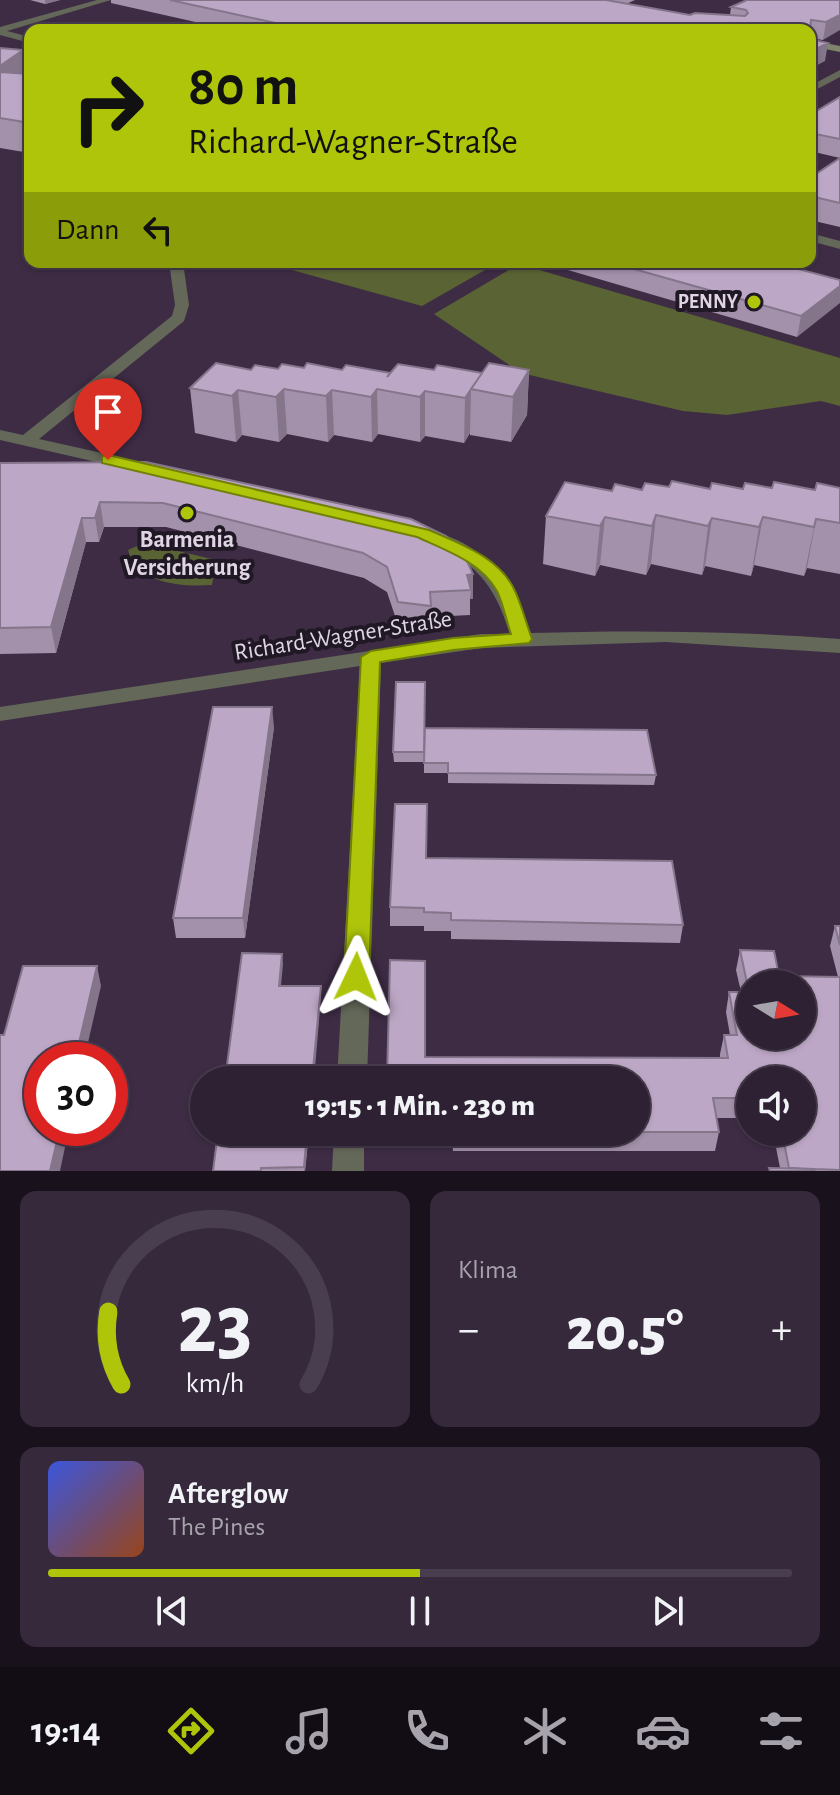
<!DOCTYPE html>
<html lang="de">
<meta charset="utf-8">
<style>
body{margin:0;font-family:"Alegreya Sans",sans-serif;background:#36293c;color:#f1f3f6;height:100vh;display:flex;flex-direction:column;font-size:30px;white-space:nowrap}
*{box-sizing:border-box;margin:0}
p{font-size:26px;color:#a7a3ac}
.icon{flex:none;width:44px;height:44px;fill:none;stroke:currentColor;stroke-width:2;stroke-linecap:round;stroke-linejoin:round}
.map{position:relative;height:1171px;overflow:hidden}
.sheet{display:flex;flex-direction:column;gap:20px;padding:20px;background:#19121d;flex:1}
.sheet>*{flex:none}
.top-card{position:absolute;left:24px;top:24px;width:792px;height:244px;border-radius:16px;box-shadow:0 2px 6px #0004,0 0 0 2px #493e4f;background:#aec50a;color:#111;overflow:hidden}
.needle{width:52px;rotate:101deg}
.tools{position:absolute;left:736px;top:970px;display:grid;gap:16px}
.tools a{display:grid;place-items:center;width:80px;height:80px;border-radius:50%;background:#2e2134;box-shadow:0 2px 6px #0004,0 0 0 2px #493e4f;font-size:40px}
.speed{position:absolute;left:24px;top:1042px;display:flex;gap:16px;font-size:40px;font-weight:700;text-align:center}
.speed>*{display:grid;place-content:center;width:104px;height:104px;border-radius:50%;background:#2e2134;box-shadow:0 2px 6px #0004,0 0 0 2px #493e4f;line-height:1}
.speed .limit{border:12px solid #d22;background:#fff;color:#111}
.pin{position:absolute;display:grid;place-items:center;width:68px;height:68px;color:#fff;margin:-82px -34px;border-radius:50% 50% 50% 0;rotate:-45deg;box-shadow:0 0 8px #0007}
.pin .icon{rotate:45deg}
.me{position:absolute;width:88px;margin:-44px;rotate:2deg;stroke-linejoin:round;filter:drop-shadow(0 0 6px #0008)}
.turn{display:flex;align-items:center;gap:28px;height:168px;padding:0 32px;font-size:36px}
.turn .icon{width:104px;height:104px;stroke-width:2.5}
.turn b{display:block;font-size:56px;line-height:68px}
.then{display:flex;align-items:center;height:76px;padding:0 32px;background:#0003;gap:16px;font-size:30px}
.big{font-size:60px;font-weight:800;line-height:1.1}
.sheet .tile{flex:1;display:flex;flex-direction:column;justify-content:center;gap:12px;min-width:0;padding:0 28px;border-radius:16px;background:#36293c}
.sheet .dial{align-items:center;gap:0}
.dial svg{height:208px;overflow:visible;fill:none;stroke:#493e4f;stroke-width:7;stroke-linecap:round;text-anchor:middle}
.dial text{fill:#f1f3f6;stroke:none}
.song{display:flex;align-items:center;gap:24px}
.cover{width:96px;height:96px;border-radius:12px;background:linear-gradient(135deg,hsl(230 70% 55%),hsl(20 70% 35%))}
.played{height:8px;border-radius:4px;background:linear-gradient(90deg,#aec50a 50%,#493e4f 50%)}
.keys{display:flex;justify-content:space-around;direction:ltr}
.heat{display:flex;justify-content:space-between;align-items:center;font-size:44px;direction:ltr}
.sheet .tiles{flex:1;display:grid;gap:20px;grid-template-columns:1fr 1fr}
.tile:last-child{grid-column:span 2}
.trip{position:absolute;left:190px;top:1066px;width:460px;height:80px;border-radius:40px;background:#2e2134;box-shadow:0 2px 6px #0004,0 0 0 2px #493e4f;font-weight:800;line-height:80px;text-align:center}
.menu{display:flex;height:128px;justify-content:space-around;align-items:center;background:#120d15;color:#a7a3ac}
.menu .icon{width:56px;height:56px}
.menu .current{color:#aec50a}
.menu b{font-size:36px;color:#f1f3f6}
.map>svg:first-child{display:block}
.green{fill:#596333}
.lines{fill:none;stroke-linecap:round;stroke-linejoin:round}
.minor{fill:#646859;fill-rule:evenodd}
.secondary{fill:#7f846d;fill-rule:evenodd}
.wall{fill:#a390aa}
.shaded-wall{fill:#84758b}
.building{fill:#bda7c6;stroke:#84758b;stroke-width:2;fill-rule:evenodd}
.route{fill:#aec50a;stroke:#718006;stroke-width:2}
.poi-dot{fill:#aec50a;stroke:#201824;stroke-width:3}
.labels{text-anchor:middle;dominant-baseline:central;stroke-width:8;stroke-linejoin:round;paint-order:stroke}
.far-poi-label{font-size:20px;font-weight:bold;fill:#e0d5e5;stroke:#201824;text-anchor:end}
.poi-label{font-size:24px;font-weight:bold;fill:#e0d5e5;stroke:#201824}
.street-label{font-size:24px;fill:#e0d5e5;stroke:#201824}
</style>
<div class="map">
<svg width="840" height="1171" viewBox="0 0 840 1171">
<rect width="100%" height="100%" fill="#3e2c45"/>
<!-- green -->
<path class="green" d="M 263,262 L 499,262 L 422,306 Z
M 519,264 L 840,358 L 840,406 L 821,401 L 727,415 L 683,411 L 521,373 L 434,314 Z
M 144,543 L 216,560 L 212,585 C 181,587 138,584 128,550 Z"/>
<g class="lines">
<!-- minor -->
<path class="minor" d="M 97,0 L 111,0 L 7,31 L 30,37 L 30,43 L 0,35 L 0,27 Z
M 840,70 L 840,77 L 810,93 L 810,86 Z
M 810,233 L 840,241 L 840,249 L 810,241 Z
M 169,262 L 183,262 L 189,305 L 184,321 L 39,439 L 151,464 L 154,468 L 151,472 L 145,473 L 0,440 L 0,430 L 23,435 L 172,316 L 175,305 Z
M 432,531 C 486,545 514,583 531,633 C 635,630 736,631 840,639 L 840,653 L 666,642 L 481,648 L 381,663 L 367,1080 L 337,1080 L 360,666 L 0,721 L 0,707 L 481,634 L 510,634 C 493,581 476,563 425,541 L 422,537 Z
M 334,1132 L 364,1132 L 364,1171 L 332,1171 Z"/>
<!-- secondary -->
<path class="secondary" d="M 810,40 L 840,46 L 840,52 L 810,46 Z"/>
</g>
<!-- wall -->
<path class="wall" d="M 30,0 L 60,0 L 45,4 Z
M 111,0 L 635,0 L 626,4 L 690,15 L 730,15 L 731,7 L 840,0 L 823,40 L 810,38 L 810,30 L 231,30 L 111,3 Z
M 0,48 L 23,50 L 27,74 L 30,74 L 30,153 L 0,148 Z
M 840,97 L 840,158 L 810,151 L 810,115 Z
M 840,158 L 840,227 L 810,220 L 810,178 Z
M 561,262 L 753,262 L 777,269 L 840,280 L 797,337 L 561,268 Z
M 304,368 L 390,373 L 434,370 L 482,373 L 529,370 L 527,415 L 511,442 L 470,435 L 470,433 L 464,443 L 425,436 L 420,442 L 378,434 L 372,442 L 334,435 L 328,442 L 287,434 L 279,442 L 242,435 L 236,442 L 195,433 L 190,388 L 251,370 Z
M 0,463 L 464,555 L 473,599 L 470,599 L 470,615 L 431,617 L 430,631 L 399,628 L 387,592 L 364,578 L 166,527 L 104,527 L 99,542 L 86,542 L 56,653 L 0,654 Z
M 669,487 L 743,489 L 772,488 L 815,490 L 840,488 L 840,574 L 807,568 L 804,576 L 754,565 L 751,576 L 705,566 L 702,575 L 651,564 L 646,575 L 600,565 L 595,576 L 543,564 L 546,516 L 612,491 Z
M 274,727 L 245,938 L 176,938 L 173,918 Z
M 424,748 L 656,775 L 654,785 L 448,783 L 448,773 L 424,773 L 424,762 L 394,762 L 393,752 Z
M 426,858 L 683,925 L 680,943 L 451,939 L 451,931 L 424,931 L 424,926 L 390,926 L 390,907 Z
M 835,926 L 840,926 L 840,1171 L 769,1171 L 769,1168 L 780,1168 L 773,1132 L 802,1132 L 802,1080 L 750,1080 L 750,1118 L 716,1118 L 719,1132 L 715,1151 L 453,1151 L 452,1133 L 424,1133 L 636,1132 L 425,1057 L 720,1058 L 720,1054 L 724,1035 L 730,1035 L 726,1012 L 729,992 L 741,992 L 736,970 L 740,950 L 779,976 L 838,977 L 830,946 Z
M 309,1132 L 305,1171 L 213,1171 Z"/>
<!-- shaded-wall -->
<path class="shaded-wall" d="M 45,0 L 60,0 L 45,4 Z
M 840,15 L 840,30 L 823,40 L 826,22 Z
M 828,43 L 825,61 L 810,69 L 810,52 Z
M 23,50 L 28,77 L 0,98 L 0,66 Z
M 840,286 L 840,303 L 797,337 L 801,316 Z
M 529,370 L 527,415 L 511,442 L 513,397 Z
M 482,373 L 471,389 L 470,433 L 464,443 L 465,398 Z
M 284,389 L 287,434 L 279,442 L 276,397 Z
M 377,389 L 378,434 L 372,442 L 371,397 Z
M 238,390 L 242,435 L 236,442 L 232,396 Z
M 332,390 L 334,435 L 328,442 L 326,396 Z
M 425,391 L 425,436 L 420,442 L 420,397 Z
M 100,502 L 104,527 L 99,542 L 95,518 Z
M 656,515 L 651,564 L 646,575 L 652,526 Z
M 605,517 L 600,565 L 595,576 L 600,526 Z
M 763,517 L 754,565 L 751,576 L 759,527 Z
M 82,518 L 86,542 L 56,653 L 51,627 Z
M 712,518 L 705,566 L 702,575 L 708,526 Z
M 816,519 L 807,568 L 804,576 L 814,527 Z
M 473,574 L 473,599 L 470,599 L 471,590 L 467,575 Z
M 272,707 L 274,727 L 245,938 L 243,918 Z
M 282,954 L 283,964 L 280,996 L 279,986 Z
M 97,966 L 101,986 L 84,1060 L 75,1060 Z
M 321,986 L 321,997 L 314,1080 L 312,1080 Z
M 60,1128 L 69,1128 L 60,1171 L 50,1171 Z
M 307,1132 L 309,1132 L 305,1171 L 304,1171 Z"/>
<!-- building -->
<path class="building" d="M 170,0 L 606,0 L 690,15 L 695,13 L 745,16 L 748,13 L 746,10 L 731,7 L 747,0 L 840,0 L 840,15 L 826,22 L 811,20 L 810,30 L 299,30 L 303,29 Z
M 810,39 L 828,43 L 810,52 Z
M 0,48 L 23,50 L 0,66 Z
M 0,72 L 30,74 L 30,123 L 0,118 Z
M 840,97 L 840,139 L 810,133 L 810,115 Z
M 840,158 L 840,203 L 810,196 L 810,178 Z
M 609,262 L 753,262 L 777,269 L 783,265 L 840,280 L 840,286 L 801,316 Z
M 216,363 L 251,370 L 255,365 L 278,369 L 282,364 L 304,368 L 307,363 L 342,370 L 346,365 L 390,373 L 387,377 L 398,364 L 434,370 L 437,365 L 482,373 L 465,398 L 425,391 L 420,397 L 377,389 L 371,397 L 332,390 L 326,396 L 284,389 L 276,397 L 238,390 L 232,396 L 190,388 Z
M 489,363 L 529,370 L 513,397 L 471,389 Z
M 146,462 L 411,519 L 446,536 L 464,555 L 473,574 L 467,575 L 471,590 L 430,592 L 431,606 L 398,602 L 387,567 L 363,553 L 163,503 L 100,502 L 95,518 L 82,518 L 51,627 L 0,628 L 0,463 Z
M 672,481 L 710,489 L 712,483 L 743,489 L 745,483 L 772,488 L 774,482 L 815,490 L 817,483 L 840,488 L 840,523 L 816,519 L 814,527 L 763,517 L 759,527 L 712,518 L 708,526 L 656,515 L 652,526 L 605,517 L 600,526 L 546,516 L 565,482 L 612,491 L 615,484 L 642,490 L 645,483 L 669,487 Z
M 396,682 L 425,682 L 424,752 L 393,752 Z
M 213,707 L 272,707 L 243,918 L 173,918 Z
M 425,728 L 647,730 L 656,775 L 448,773 L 448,763 L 424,763 Z
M 395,804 L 427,804 L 426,858 L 672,861 L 683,925 L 451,920 L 451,913 L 424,912 L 424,908 L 390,907 Z
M 835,926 L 840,926 L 840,945 Z
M 740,950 L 774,951 L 779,976 L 840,977 L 840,1170 L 789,1168 L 782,1132 L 802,1132 L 802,1080 L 750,1080 L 750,1098 L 713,1098 L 719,1132 L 636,1132 L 636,1080 L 387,1080 L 390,960 L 425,961 L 425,1057 L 728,1058 L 724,1035 L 737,1035 L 729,992 L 749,992 ZM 750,984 L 802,984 L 802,1036 L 750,1036 Z
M 242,953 L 282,954 L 279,986 L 321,986 L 312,1080 L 225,1080 Z
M 23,966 L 97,966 L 75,1060 L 42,1060 L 42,1128 L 60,1128 L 50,1171 L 0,1171 L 0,1035 L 4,1035 Z
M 218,1132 L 307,1132 L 304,1167 L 261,1168 L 261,1171 L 213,1171 Z
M 769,1168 L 814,1169 L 815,1171 L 770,1171 Z"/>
<!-- route -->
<path class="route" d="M 108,455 L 429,530 C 460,544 500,557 515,591 C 522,606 526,623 532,639 L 529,643 L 453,650 L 380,662 L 369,977 L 365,985 L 356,988 L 347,985 L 344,977 L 361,657 L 371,651 L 453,638 L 511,634 C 506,620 503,603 497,591 C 481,562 445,550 417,537 L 102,463 L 102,456 Z"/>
<!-- markers -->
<g class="poi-dot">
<circle cx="754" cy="302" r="8"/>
<circle cx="187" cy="513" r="8"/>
</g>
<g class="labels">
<!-- far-poi labels -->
<g class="far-poi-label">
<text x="738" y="302">PENNY</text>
</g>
<!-- poi labels -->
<g class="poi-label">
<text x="187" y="540">Barmenia<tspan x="187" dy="28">Versicherung</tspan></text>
</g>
<!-- street labels -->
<g class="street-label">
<text transform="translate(343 636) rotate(-9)">Richard-Wagner-Straße</text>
</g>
</g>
</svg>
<div class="tools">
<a><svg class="needle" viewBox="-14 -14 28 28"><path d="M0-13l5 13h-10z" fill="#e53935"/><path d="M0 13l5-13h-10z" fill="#a7a3ac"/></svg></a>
<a><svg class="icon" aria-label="sound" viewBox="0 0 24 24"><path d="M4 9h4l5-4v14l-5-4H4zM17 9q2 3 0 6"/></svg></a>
</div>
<div class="speed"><div class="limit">30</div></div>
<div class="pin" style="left:108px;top:460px;background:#d93025"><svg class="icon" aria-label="arrive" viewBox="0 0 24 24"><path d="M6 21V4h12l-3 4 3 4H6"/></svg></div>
<svg class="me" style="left:356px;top:977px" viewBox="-20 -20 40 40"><path d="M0-17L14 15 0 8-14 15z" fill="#aec50a" stroke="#fff" stroke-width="4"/></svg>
<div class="trip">19:15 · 1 Min. · 230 m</div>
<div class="top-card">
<div class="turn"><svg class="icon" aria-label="right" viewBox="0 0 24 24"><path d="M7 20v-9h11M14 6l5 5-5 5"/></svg><div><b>80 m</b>Richard-Wagner-Straße</div></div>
<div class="then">Dann<svg class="icon" aria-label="left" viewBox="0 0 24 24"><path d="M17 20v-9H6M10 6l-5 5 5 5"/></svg></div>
</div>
</div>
<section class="sheet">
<div class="tiles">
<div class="tile dial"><svg viewBox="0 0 100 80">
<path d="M14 69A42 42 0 1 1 86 69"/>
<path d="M14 69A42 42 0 0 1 9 41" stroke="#aec50a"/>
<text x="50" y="56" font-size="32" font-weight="700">23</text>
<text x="50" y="72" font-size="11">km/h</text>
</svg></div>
<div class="tile"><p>Klima</p>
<div class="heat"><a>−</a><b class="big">20.5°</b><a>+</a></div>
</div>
<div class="tile">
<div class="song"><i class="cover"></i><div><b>Afterglow</b><p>The Pines</p></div></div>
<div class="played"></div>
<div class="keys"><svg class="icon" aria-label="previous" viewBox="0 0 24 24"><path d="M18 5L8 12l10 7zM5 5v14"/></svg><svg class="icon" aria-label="pause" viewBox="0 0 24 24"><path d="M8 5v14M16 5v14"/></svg><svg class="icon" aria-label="next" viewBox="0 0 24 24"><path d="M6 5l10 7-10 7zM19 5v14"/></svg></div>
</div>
</div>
</section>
<nav class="menu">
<b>19:14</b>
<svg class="icon current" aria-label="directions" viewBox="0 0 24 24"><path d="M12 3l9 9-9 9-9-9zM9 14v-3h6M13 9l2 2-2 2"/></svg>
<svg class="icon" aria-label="music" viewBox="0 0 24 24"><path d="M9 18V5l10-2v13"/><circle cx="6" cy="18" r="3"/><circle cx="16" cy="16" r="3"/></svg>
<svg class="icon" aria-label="phone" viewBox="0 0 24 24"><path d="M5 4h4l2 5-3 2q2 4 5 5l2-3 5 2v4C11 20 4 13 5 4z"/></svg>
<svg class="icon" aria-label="climate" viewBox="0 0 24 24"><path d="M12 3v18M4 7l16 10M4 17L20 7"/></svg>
<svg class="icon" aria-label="car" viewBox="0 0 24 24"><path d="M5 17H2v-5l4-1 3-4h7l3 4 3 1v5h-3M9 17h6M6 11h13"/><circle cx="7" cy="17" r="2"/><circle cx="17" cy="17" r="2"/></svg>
<svg class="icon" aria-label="filters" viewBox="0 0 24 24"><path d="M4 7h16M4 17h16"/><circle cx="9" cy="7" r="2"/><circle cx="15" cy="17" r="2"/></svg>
</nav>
